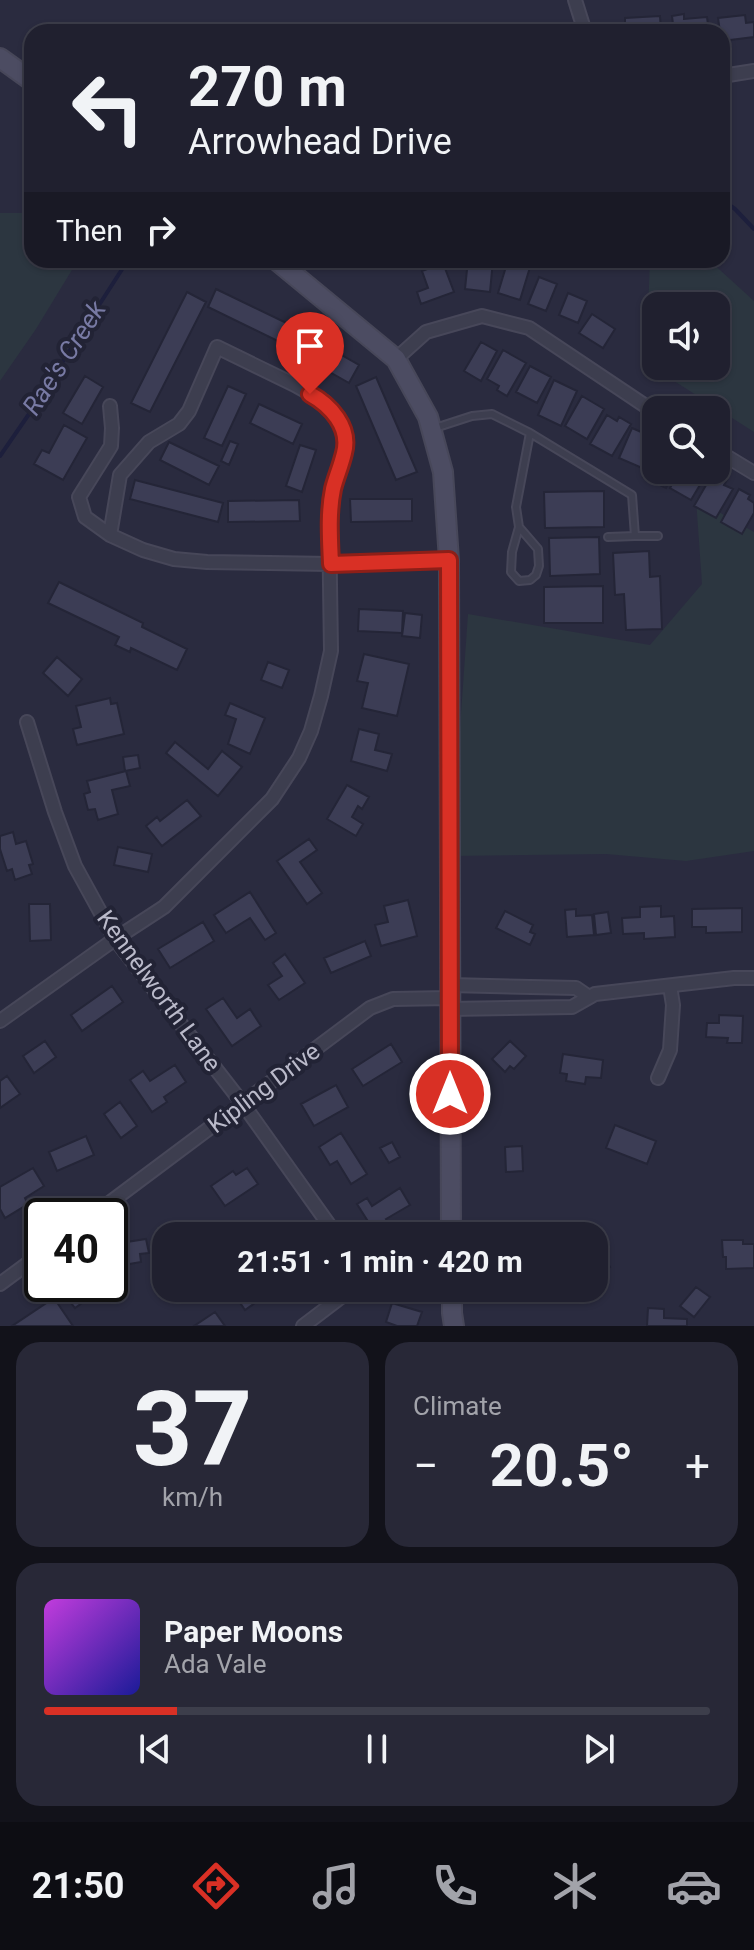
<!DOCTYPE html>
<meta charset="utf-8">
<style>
body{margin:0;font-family:Roboto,sans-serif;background:#282837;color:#f1f3f6;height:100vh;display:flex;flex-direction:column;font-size:30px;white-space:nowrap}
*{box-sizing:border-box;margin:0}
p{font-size:26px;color:#a2a3aa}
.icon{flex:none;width:44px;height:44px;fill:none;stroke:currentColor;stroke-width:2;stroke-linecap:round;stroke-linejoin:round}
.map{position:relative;height:1326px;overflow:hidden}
.details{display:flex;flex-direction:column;gap:16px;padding:16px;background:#12121a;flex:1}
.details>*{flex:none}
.guide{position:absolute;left:24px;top:24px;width:706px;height:244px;border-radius:24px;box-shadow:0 2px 6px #0004,0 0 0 2px #3d3e4b;background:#20202f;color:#f1f3f6;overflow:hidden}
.fabs{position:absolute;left:642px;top:292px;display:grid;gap:16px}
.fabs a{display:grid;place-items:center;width:88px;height:88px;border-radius:16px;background:#20202f;box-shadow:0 2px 6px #0004,0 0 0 2px #3d3e4b;font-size:40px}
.speed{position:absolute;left:24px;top:1198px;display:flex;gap:16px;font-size:40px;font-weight:700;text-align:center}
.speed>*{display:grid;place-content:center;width:104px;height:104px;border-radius:50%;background:#20202f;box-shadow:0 2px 6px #0004,0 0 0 2px #3d3e4b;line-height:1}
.speed .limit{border:4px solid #111;border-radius:12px;background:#fff;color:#111}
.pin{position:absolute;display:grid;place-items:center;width:68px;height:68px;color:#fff;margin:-82px -34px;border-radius:50% 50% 50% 0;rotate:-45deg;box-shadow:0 0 8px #0007}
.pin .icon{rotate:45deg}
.me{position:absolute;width:88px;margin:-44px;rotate:0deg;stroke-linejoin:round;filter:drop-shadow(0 0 6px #0008)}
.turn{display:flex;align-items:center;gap:28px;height:168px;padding:0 32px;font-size:36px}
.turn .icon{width:104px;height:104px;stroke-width:2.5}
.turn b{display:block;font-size:56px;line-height:68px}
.then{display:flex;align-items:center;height:76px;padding:0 32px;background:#0003;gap:16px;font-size:30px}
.big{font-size:60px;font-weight:700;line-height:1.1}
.details .card{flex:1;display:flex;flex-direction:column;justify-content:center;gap:12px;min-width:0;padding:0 28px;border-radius:24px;background:#282837}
.details .dial{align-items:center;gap:0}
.dial b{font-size:104px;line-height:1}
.song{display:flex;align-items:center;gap:24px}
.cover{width:96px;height:96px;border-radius:12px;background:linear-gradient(135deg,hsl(290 70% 55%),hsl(240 70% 35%))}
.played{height:8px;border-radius:4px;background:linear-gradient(90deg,#d93025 20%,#3d3e4b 20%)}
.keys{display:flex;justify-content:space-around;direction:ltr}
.heat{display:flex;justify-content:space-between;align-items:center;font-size:44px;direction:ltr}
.details .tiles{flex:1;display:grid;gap:16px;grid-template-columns:1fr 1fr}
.card:last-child{grid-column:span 2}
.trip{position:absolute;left:152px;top:1222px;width:456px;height:80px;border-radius:24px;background:#20202f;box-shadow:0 2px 6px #0004,0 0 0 2px #3d3e4b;font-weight:700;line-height:80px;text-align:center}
.tab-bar{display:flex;height:128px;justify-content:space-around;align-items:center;background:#0d0d13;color:#a2a3aa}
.tab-bar .icon{width:56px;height:56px}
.tab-bar .active{color:#d93025}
.tab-bar b{font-size:36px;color:#f1f3f6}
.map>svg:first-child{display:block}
.green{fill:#2c3640;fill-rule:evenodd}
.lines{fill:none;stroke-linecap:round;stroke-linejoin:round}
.stream{stroke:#1d1f3c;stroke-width:4}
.building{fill:#3c3d55;stroke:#242537;stroke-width:2}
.lane-casing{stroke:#474759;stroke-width:10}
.street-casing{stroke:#474759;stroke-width:16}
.secondary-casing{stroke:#474759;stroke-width:22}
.lane{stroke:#3d3e4f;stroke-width:6}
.street{stroke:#3d3e4f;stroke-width:12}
.secondary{stroke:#4c4c62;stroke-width:18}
.route-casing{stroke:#8d1f18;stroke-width:20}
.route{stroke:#d93025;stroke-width:14}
.labels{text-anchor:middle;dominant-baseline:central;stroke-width:8;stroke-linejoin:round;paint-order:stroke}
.street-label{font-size:24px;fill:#babaca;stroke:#222335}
.water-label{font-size:26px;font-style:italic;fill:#787aa4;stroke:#222335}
</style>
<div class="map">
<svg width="754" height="1326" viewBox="0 0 754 1326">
<rect width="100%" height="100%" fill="#2a2b3f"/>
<!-- green -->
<path class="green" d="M 0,213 L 26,213 L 32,216 L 32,260 L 78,260 L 36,329 L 0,381 Z
M 650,260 L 709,260 L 754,301 L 754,432 L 646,363 ZM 656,306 L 716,306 L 716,366 L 656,366 Z
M 696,499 L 754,532 L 754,851 L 686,861 L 606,854 L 451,856 L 468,614 L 650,645 L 702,584 Z"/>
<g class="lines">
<!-- stream -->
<path class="stream" d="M 722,200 L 735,209 L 754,229
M 0,456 L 29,414 L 128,260"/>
</g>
<!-- building -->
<path class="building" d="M 684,14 L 684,19 L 707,17 L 709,32 L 674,32 L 672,16 Z
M 745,15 L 746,23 L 754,22 L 754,37 L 722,41 L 722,32 L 720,32 L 718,18 Z
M 660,16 L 661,32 L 625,32 L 625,18 Z
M 468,260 L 493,260 L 490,292 L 465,289 Z
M 508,260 L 519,260 L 531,264 L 520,300 L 498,293 Z
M 443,263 L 454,292 L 421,304 L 417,292 L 428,288 L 422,271 Z
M 539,277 L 557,284 L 546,311 L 528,304 Z
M 216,289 L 299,329 L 290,347 L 208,307 Z
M 187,292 L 206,302 L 150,412 L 131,403 Z
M 568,293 L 587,301 L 578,323 L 559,315 Z
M 592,314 L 615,329 L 603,348 L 579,333 Z
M 308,336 L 359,365 L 349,383 L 298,354 Z
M 481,342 L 497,351 L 481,381 L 464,371 Z
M 503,350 L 526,363 L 507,396 L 497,390 L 499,386 L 487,379 Z
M 530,366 L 551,377 L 537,403 L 516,392 Z
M 85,376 L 103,387 L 82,424 L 63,413 Z
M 376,377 L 417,472 L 396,480 L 356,386 Z
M 554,380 L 577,391 L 561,426 L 538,415 Z
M 228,386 L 246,394 L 222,446 L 204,438 Z
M 582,396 L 604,409 L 587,439 L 565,426 Z
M 259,404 L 302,424 L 293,444 L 250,423 Z
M 607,415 L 617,421 L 619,417 L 631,424 L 612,456 L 590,444 Z
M 64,425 L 87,438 L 63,480 L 34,464 L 42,450 L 49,453 Z
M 632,428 L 655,438 L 642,468 L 619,458 Z
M 230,441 L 238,444 L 229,465 L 221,461 Z
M 169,442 L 219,466 L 209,485 L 160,460 Z
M 300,445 L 316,450 L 302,492 L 286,486 Z
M 656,447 L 656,470 L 674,470 L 666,488 L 643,477 Z
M 680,470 L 702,470 L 707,473 L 691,500 L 670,488 Z
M 713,473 L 727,480 L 724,485 L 733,489 L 716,518 L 694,506 Z
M 135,480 L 223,503 L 218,522 L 130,499 Z
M 739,489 L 750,495 L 748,499 L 754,503 L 754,513 L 742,534 L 721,522 Z
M 604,491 L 604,527 L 545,528 L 544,492 Z
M 350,499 L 412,499 L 412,521 L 351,522 Z
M 299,500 L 300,521 L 228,522 L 228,501 Z
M 599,537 L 600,574 L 550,576 L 549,538 Z
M 649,551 L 650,577 L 660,576 L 662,629 L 626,630 L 624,594 L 615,595 L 613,553 Z
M 59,582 L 143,623 L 142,627 L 187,649 L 177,670 L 131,648 L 130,652 L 115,645 L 119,637 L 48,603 Z
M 603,586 L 603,623 L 544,623 L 544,587 Z
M 359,609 L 403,611 L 402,633 L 358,631 Z
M 405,613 L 422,615 L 420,638 L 402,636 Z
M 364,654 L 409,664 L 397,716 L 362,708 L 368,683 L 357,681 Z
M 57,657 L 82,679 L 68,696 L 43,673 Z
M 268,662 L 289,670 L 282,688 L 261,680 Z
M 110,698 L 111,704 L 117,703 L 124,734 L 77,745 L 73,729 L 81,727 L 76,706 Z
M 230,703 L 265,718 L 250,754 L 228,744 L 236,719 L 225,715 Z
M 359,729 L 379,734 L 375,750 L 392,754 L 387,771 L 351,761 Z
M 175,742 L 208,769 L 222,751 L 242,767 L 218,796 L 166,753 Z
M 138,755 L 140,768 L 125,771 L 123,757 Z
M 126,771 L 130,786 L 112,790 L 118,814 L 98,820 L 95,809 L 88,810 L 84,794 L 90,792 L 87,781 Z
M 347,785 L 369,797 L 362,809 L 358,806 L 352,817 L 363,824 L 356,836 L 327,819 Z
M 187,800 L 201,816 L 162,846 L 146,826 L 157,817 L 160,821 Z
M 13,832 L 16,844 L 26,841 L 33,864 L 29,865 L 32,874 L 15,880 L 12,869 L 7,871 L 0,849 L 0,836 Z
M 309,839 L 317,850 L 300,862 L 322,893 L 307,904 L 277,861 Z
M 118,847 L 152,854 L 148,872 L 114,865 Z
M 250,892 L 276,933 L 265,940 L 250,918 L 226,933 L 214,915 Z
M 408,900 L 417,936 L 381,946 L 375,925 L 388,922 L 384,906 Z
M 29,904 L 50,904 L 51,940 L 30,941 Z
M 661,906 L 661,917 L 674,916 L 675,937 L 644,939 L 644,933 L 623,934 L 622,918 L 640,917 L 640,907 Z
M 742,908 L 742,932 L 706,933 L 706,927 L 692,927 L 692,909 Z
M 576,909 L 576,916 L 592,915 L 594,935 L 567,937 L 565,910 Z
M 505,911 L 533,925 L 530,932 L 535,934 L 530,945 L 496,928 Z
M 608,912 L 611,933 L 596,935 L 594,914 Z
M 203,922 L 214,941 L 170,968 L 158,949 Z
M 365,941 L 371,956 L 331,973 L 324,958 Z
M 285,954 L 305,983 L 279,1000 L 268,985 L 282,976 L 273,963 Z
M 112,986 L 123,1002 L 82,1031 L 71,1015 Z
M 223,998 L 237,1018 L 250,1009 L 261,1026 L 232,1046 L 206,1009 Z
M 719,1015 L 743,1016 L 742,1043 L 727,1043 L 728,1038 L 706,1037 L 707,1023 L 719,1023 Z
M 45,1041 L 56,1057 L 34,1073 L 23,1056 Z
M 510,1041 L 526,1056 L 514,1069 L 510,1066 L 505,1072 L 492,1059 Z
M 391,1044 L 402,1062 L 363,1086 L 352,1069 Z
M 563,1054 L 603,1060 L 601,1078 L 586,1077 L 585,1084 L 566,1081 L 567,1074 L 560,1073 Z
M 175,1065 L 186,1082 L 164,1097 L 167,1102 L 152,1112 L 130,1080 L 143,1071 L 150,1081 Z
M 7,1076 L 20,1094 L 0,1108 L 0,1081 Z
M 336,1085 L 348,1107 L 314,1126 L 301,1104 Z
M 120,1102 L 137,1126 L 121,1138 L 104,1114 Z
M 615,1125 L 656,1141 L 647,1164 L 606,1148 Z
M 341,1133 L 367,1174 L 351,1184 L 337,1161 L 330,1165 L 319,1147 Z
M 86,1136 L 94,1155 L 57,1171 L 49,1152 Z
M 392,1142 L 400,1157 L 389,1163 L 380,1148 Z
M 522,1146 L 523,1171 L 506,1172 L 505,1147 Z
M 33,1168 L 44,1186 L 25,1198 L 28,1204 L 5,1218 L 0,1209 L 0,1187 Z
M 247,1168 L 258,1184 L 225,1206 L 211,1186 L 233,1171 L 236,1175 Z
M 400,1188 L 410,1205 L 386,1219 L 390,1226 L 376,1234 L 357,1204 L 367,1198 L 372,1206 Z
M 146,1239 L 149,1253 L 140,1254 L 141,1262 L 118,1266 L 114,1244 Z
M 722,1240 L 743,1240 L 743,1244 L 754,1244 L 754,1268 L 726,1269 L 726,1257 L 723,1257 Z
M 601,1253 L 610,1267 L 594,1278 L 594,1258 Z
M 69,1284 L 108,1284 L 75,1308 L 61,1290 Z
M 696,1287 L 710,1297 L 694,1317 L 680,1306 Z
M 230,1288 L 266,1288 L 258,1293 L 262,1298 L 245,1310 Z
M 54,1298 L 73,1326 L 12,1326 Z
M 392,1303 L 422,1312 L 417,1326 L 397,1326 L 386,1322 Z
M 648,1308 L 664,1309 L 664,1318 L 687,1319 L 687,1326 L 647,1326 Z
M 215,1312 L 225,1326 L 194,1326 Z"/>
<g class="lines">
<!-- lane casing -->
<g class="lane-casing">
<path id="lane" d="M 435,428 L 472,416 L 492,414 L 530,433 L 516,507 L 519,527 L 538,549 L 539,566 L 536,575 L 530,580 L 519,581 L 511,572 L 512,552 L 519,527
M 530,433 L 632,495 L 635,536 L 608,537
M 635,536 L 658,536"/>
</g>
<!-- street casing -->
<g class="street-casing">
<path id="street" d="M 575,0 L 585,32
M 722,76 L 754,71
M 396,359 L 426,332 L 482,316 L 529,328 L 656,413
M 110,406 L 112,428 L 111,446 L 79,497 L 85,517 L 110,535 L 143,550 L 174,559 L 207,562 L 331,564 L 449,560
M 716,450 L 754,473
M 27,722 L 55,812 L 75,866 L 115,939 L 243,1104 L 337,1236
M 450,985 L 576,988 L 589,997
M 449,1009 L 572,1007 L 595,994 L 734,978 L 754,978
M 0,1021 L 115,939 L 164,907 L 272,799 L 299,758 L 311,731 L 321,696 L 331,651 L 329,518 L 333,489 L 346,449 L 342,425 L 325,402 L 295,385 L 217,347 L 189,411 L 179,424 L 149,442 L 120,475 L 110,535
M 658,1078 L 670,1050 L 673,1005 L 670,986
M 92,1216 L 370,1008 L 393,999 L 449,998
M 0,1284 L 42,1253
M 303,1326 L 353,1288"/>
</g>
<!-- secondary casing -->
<g class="secondary-casing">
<path id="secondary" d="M 0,58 L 32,81
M 276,260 L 396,359 L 428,417 L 443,472 L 449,560 L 451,1236
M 452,1288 L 452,1313 L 454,1326"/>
</g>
<!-- lane -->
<use href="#lane" class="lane"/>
<!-- street -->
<use href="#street" class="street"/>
<!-- secondary -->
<use href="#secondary" class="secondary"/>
</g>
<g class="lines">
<!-- route casing -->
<g class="route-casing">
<path id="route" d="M 310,394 C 330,405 351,427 344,453 C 341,466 336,477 333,489 C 328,514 330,539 331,564 L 449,560 L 450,1094"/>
</g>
<!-- route -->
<use href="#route" class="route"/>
</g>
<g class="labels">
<!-- street labels -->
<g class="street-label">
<text transform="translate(159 991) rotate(54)">Kennelworth Lane</text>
<text transform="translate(264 1088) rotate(-37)">Kipling Drive</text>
</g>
<!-- water labels -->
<g class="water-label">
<text transform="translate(64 358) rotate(-57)">Rae's Creek</text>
</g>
</g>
</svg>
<div class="fabs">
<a><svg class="icon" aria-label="sound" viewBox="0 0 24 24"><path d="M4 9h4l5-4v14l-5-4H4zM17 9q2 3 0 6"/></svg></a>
<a><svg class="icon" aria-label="search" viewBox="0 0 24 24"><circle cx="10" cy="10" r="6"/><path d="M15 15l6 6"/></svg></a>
</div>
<div class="speed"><div class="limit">40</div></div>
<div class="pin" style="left:310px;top:394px;background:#d93025"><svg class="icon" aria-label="arrive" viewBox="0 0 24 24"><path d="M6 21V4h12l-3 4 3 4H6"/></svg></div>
<svg class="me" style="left:450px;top:1094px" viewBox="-20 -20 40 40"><circle r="17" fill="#d93025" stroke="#fff" stroke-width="3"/><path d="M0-11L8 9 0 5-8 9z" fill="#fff"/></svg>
<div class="trip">21:51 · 1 min · 420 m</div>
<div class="guide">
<div class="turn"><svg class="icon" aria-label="left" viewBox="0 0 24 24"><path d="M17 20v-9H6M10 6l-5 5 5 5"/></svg><div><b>270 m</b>Arrowhead Drive</div></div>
<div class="then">Then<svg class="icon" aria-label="right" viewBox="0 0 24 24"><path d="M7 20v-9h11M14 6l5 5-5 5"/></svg></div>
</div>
</div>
<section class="details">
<div class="tiles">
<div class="card dial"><b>37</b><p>km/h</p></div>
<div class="card"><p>Climate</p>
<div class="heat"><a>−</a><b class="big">20.5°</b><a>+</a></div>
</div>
<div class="card">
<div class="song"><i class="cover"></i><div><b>Paper Moons</b><p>Ada Vale</p></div></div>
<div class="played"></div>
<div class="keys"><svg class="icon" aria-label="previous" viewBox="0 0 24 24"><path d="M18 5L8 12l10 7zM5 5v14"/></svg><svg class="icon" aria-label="pause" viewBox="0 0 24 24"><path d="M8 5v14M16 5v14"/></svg><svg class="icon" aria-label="next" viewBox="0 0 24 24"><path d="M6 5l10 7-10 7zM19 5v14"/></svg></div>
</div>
</div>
</section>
<nav class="tab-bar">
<b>21:50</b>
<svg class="icon active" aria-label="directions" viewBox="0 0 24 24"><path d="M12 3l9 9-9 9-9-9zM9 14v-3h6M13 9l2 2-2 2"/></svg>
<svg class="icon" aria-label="music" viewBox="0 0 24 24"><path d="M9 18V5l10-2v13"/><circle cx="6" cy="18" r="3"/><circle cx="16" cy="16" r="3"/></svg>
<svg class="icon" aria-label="phone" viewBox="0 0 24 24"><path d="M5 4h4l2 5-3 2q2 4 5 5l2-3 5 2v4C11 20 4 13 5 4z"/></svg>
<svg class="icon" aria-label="climate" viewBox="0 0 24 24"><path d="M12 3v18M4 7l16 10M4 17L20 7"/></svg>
<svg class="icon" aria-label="car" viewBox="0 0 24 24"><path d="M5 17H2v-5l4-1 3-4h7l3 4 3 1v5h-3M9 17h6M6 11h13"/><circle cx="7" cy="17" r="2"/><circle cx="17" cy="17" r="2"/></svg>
</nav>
